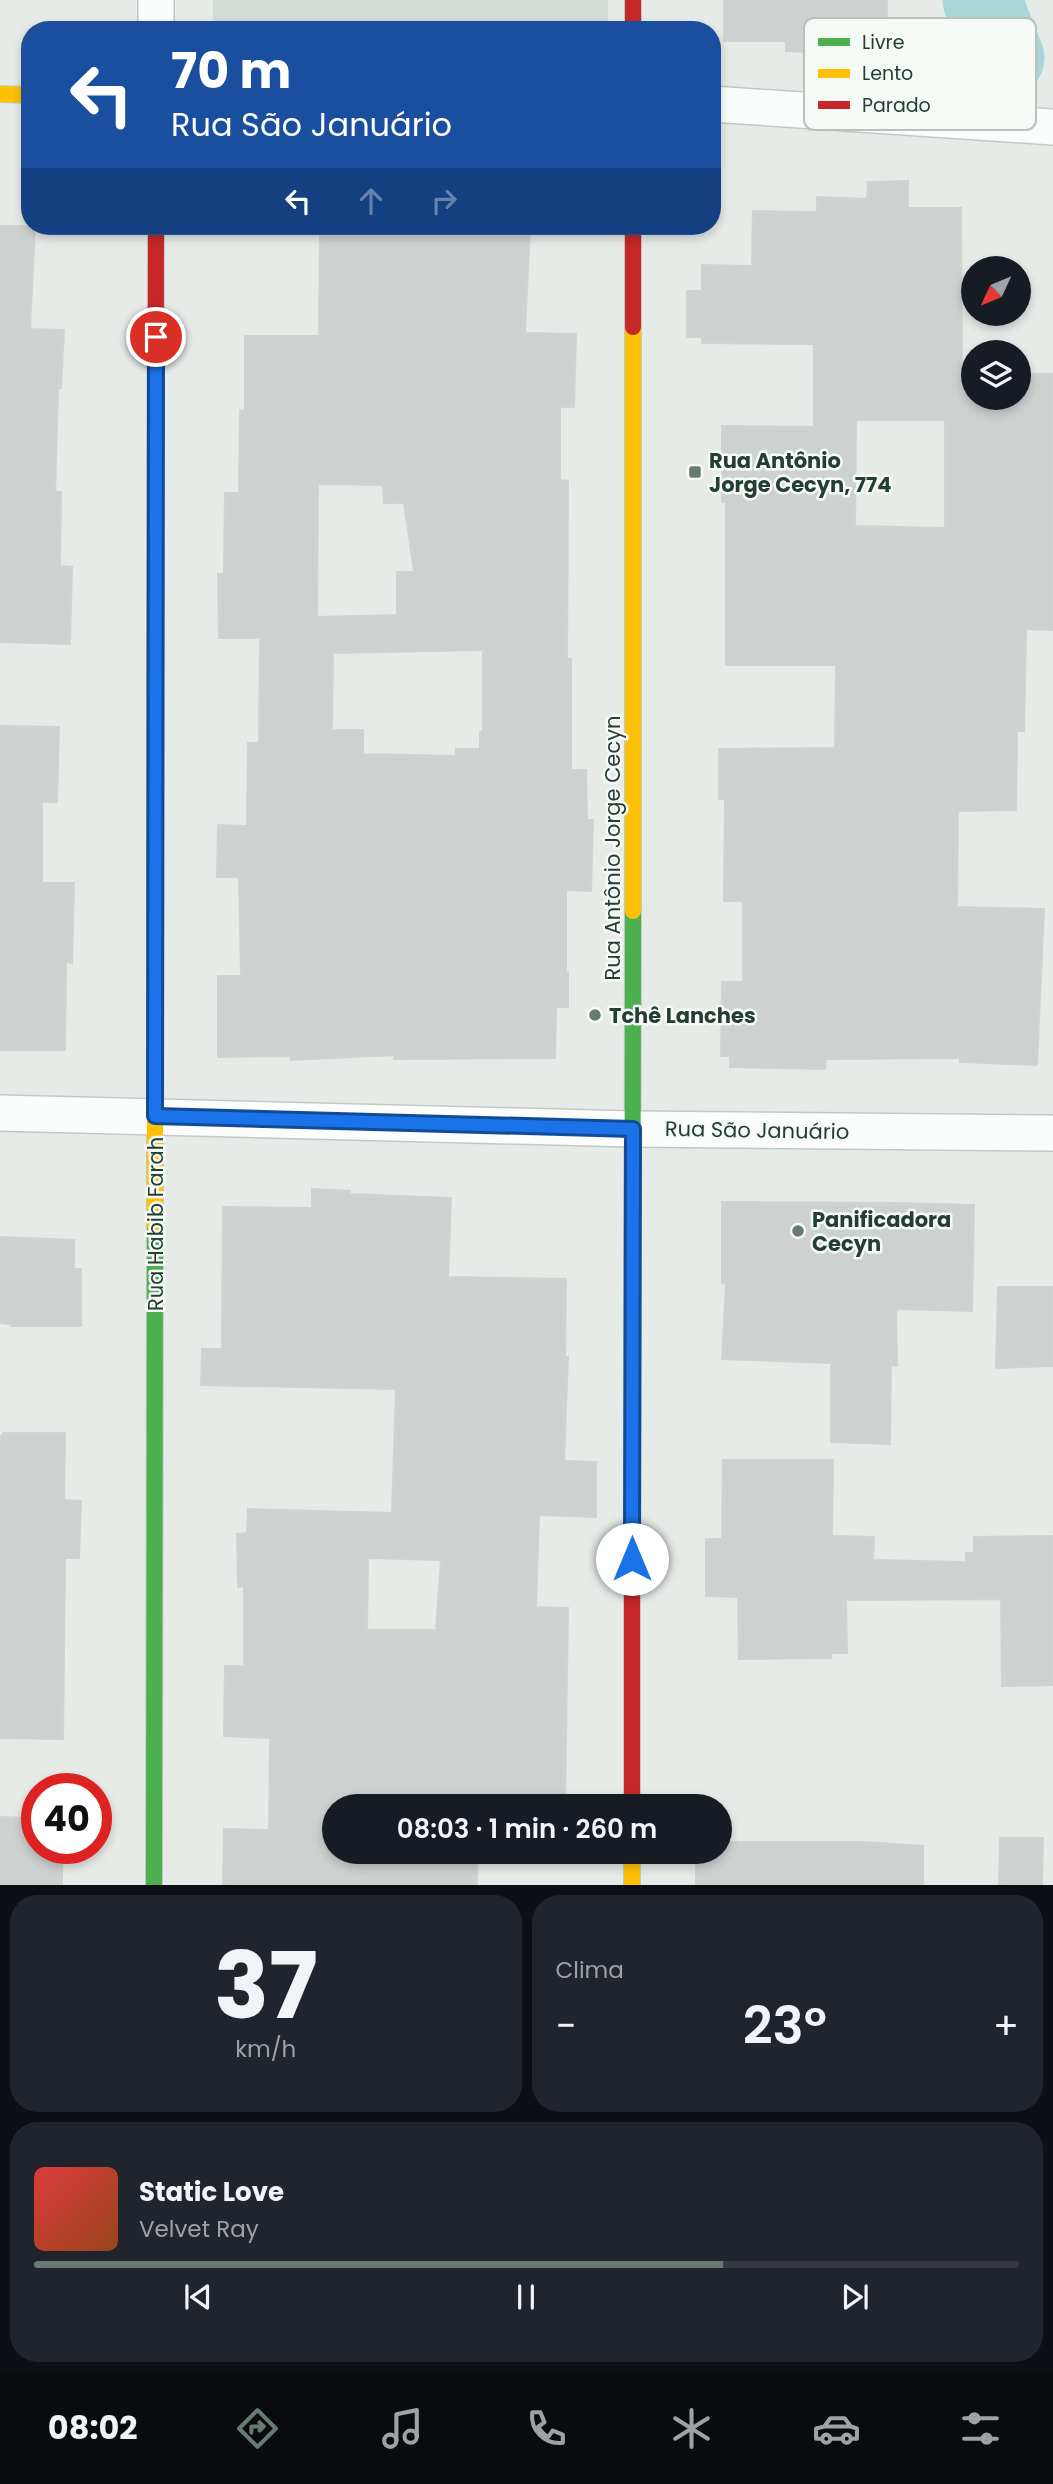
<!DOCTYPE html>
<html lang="pt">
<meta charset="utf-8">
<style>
body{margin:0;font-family:Poppins,sans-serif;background:#20242c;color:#f1f3f6;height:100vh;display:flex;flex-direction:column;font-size:26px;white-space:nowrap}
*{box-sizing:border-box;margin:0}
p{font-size:23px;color:#9ea1a6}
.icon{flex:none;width:38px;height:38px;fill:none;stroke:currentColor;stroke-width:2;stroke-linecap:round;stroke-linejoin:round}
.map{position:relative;height:1885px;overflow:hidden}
.panel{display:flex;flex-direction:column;gap:10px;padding:10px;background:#0d0f14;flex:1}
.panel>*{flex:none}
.top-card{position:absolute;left:21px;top:21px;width:700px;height:214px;border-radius:28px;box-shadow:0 4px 10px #0003;background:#1a4fa0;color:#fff;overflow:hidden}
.needle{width:46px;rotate:226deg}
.tools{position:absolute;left:961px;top:256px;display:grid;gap:14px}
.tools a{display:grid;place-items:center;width:70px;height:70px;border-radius:50%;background:#171b24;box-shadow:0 4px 10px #0003;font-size:35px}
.speed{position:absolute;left:21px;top:1773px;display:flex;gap:14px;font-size:35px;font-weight:700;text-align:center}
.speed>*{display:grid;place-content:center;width:91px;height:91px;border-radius:50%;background:#171b24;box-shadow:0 4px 10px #0003;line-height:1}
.speed .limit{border:10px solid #d22;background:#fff;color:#111}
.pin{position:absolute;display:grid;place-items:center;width:60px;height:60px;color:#fff;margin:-30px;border:4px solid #fff;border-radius:50%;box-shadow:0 2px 7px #0007}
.me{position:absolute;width:77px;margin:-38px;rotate:0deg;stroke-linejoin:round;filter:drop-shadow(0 0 5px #0008)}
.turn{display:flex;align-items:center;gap:24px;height:147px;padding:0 35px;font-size:32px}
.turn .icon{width:91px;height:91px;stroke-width:2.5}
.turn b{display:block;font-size:49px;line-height:60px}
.lanes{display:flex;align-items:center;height:66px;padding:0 35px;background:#0003;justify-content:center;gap:35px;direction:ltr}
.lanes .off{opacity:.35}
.big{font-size:52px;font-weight:600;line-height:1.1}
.panel .card{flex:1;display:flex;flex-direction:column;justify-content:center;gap:10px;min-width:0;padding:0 24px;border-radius:28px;background:#20242c}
.panel .dial{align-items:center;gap:0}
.dial b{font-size:91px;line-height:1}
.song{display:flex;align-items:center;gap:21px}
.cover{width:84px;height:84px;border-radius:10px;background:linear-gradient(135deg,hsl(0 70% 55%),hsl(20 70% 35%))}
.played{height:7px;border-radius:4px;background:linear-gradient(90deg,#687b73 70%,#363941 70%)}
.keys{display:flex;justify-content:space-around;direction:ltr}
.heat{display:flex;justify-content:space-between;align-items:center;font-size:38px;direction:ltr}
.panel .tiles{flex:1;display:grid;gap:10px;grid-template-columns:1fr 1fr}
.card:last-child{grid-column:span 2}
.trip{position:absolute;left:322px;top:1794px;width:410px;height:70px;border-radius:35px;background:#171b24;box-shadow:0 4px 10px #0003;font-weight:600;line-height:70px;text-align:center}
.dock{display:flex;height:112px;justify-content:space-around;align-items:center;background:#090b0e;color:#9ea1a6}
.dock .icon{width:49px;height:49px}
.dock .selected{color:#687b73}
.dock b{font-size:32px;color:#f1f3f6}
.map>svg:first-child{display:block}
.built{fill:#d4dcd8}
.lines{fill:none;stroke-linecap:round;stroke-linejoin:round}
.river{stroke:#a9d7d7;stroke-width:79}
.building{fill:#cdd2d0;stroke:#cfd4d1;stroke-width:2;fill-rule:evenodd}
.street-casing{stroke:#c3c8c5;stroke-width:38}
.fast-casing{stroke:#c2c9c5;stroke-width:18}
.slow-casing{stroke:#c2c9c5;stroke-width:18}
.jam-casing{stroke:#c2c9c5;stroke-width:18}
.street{stroke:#fbfcfc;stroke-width:35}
.fast{stroke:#4caf50;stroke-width:16}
.slow{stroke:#ffc107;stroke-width:16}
.jam{stroke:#c62828;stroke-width:16}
.route-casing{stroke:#114b97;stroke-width:18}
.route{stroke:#1a73e8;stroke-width:12}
.poi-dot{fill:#687b73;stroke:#f5faf7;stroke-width:2.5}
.labels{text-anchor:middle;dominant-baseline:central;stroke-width:5;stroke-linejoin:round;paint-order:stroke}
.poi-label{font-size:21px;font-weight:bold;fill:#243e34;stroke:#f5faf7;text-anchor:start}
.street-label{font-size:21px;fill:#243e34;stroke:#f5faf7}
.key{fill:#f5faf7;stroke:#b6c2bc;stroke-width:2}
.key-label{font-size:19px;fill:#243e34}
</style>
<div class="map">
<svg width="1053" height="1886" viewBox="0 0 1053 1886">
<rect width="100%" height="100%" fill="#e6ebe8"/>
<!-- built -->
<path class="built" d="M 213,0 L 608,0 L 608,30 L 213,30 Z"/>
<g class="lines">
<!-- river -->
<path class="river" d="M 982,0 L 1005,58"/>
</g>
<!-- building -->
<path class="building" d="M 724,0 L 887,0 L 886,55 L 786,51 L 786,41 L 724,41 Z
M 908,181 L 908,208 L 961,208 L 962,373 L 973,373 L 973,397 L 1018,397 L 1018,374 L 1053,374 L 1053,630 L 1026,629 L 1024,731 L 1017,731 L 1016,810 L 958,811 L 957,907 L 1044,909 L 1037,1065 L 960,1062 L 960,1058 L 826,1059 L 825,1069 L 730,1067 L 730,1056 L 721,1056 L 722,982 L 743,982 L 743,901 L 724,901 L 725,799 L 719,799 L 719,749 L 835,748 L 836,665 L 726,665 L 726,502 L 722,502 L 722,426 L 814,427 L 814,344 L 702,343 L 702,337 L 687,337 L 687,291 L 702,291 L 702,265 L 752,266 L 753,211 L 817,212 L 817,197 L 867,199 L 868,182 ZM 856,420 L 945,420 L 945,528 L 855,526 Z
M 0,226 L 35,226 L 30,329 L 64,330 L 61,388 L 58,388 L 55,492 L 61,492 L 60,566 L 72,567 L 70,644 L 0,642 Z
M 320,226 L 405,229 L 405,226 L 530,226 L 525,333 L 576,334 L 574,407 L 560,407 L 560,480 L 568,481 L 567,659 L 571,659 L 571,770 L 586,770 L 587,820 L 593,820 L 591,891 L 566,890 L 566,972 L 568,972 L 568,1007 L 556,1007 L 555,1058 L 394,1059 L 394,1055 L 291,1060 L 290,1056 L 218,1057 L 218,976 L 241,976 L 239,877 L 217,877 L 218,825 L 247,826 L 248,743 L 259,743 L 260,638 L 219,638 L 218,574 L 224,574 L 225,493 L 239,493 L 240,410 L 245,411 L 245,336 L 319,336 ZM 318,484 L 383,485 L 384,503 L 404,503 L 414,572 L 397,572 L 397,615 L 317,617 ZM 483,650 L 483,732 L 480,732 L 480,749 L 456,749 L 456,756 L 363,754 L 363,730 L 332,730 L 333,653 Z
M 0,726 L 59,727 L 57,802 L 42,802 L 42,883 L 74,883 L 72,963 L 66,962 L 65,1050 L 0,1050 Z
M 312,1189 L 350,1191 L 349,1194 L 451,1198 L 448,1277 L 566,1279 L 565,1357 L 568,1357 L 564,1461 L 596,1462 L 596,1517 L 539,1515 L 536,1607 L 568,1608 L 565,1806 L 334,1806 L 334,1852 L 477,1852 L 477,1886 L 223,1886 L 224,1829 L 269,1830 L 270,1738 L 224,1736 L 225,1666 L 244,1666 L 244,1586 L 238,1587 L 237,1534 L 247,1533 L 248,1509 L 392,1513 L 396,1389 L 201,1385 L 202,1349 L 222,1349 L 223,1207 L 312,1208 ZM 368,1558 L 441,1560 L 436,1630 L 367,1630 Z
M 722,1202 L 897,1203 L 974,1205 L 972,1311 L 896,1309 L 897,1366 L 891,1365 L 890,1444 L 831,1442 L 831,1363 L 722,1359 L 726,1283 L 722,1283 Z
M 0,1237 L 74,1240 L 74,1269 L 81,1269 L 81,1326 L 11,1326 L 11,1324 L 0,1323 Z
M 998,1287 L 1053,1287 L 1053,1366 L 996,1368 Z
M 3,1433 L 65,1433 L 64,1500 L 81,1501 L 79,1558 L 65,1558 L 63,1739 L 0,1738 L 0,1436 L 3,1436 Z
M 723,1460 L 833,1460 L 832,1536 L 874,1537 L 873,1560 L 966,1562 L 966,1553 L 974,1553 L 974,1537 L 1053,1536 L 1053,1685 L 1002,1686 L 1001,1599 L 846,1600 L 847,1653 L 831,1653 L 831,1658 L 739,1659 L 738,1597 L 706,1596 L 706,1539 L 722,1539 Z
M 0,1817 L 37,1818 L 37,1848 L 62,1848 L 62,1886 L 0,1886 Z
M 1000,1838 L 1043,1838 L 1042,1886 L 999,1886 Z
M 724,1842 L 864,1842 L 923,1846 L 923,1886 L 696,1886 L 696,1852 L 719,1852 L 719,1844 L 724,1844 Z"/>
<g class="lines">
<!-- street casing -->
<g class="street-casing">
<path id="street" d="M 156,30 L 156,0
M 712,104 L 1053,127
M 0,1113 L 633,1129 L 1053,1133"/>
</g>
<!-- fast casing -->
<g class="fast-casing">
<path id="fast" d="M 632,1544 L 633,911
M 154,1886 L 155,1226"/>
</g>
<!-- slow casing -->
<g class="slow-casing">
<path id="slow" d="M 0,94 L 30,95
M 633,911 L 633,327
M 155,1226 L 155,685
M 632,1852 L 632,1886"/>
</g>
<!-- jam casing -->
<g class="jam-casing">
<path id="jam" d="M 633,0 L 633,30
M 633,327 L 633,226
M 155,685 L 156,226
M 632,1806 L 632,1544"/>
</g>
<!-- street -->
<use href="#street" class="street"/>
<!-- fast -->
<use href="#fast" class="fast"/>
<!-- slow -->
<use href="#slow" class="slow"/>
<!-- jam -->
<use href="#jam" class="jam"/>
</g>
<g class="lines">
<!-- route casing -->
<g class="route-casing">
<path id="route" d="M 156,337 L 155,1116 L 633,1129 L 632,1559"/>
</g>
<!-- route -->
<use href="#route" class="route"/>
</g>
<!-- markers -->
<g class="poi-dot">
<rect x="688" y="465" width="14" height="14" rx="3.5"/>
<circle cx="595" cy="1015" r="7"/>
<circle cx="798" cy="1231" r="7"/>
</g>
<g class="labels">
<!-- poi labels -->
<g class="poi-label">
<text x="709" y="460">Rua Antônio<tspan x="709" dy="24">Jorge Cecyn, 774</tspan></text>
<text x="609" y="1015">Tchê Lanches</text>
<text x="812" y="1219">Panificadora<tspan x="812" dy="24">Cecyn</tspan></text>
</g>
<!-- street labels -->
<g class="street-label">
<text transform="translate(612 848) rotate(-90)">Rua Antônio Jorge Cecyn</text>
<text transform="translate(757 1130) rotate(1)">Rua São Januário</text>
<text transform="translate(155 1224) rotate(-90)">Rua Habib Farah</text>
</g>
</g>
<!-- legend -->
<rect x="804" y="18" width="232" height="112" rx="10" class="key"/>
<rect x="818" y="38" width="32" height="8" fill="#4caf50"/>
<rect x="818" y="69" width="32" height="9" fill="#ffc107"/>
<rect x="818" y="101" width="32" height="8" fill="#c62828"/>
<g class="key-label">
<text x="862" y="49">Livre</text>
<text x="862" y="80">Lento</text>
<text x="862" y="112">Parado</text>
</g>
</svg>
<div class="tools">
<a><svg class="needle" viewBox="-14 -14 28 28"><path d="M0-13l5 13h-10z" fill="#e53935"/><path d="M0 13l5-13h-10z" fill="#9ea1a6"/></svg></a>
<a><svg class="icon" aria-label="layers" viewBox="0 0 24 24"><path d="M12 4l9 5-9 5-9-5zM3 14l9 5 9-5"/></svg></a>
</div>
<div class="speed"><div class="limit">40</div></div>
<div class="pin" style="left:156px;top:337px;background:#d93025"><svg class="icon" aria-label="arrive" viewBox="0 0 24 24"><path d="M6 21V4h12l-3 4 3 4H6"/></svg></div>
<svg class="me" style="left:632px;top:1559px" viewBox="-20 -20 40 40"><circle r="19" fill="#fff"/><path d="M0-13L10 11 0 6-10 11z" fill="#1a73e8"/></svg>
<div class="trip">08:03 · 1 min · 260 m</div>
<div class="top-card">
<div class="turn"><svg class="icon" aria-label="left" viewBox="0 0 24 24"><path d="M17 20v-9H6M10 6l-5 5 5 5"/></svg><div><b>70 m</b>Rua São Januário</div></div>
<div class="lanes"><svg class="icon" aria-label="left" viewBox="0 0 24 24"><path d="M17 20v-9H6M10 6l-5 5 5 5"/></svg><svg class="icon off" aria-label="ahead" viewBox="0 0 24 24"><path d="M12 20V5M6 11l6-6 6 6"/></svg><svg class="icon off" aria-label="right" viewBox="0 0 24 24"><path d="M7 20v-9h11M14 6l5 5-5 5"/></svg></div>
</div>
</div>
<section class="panel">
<div class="tiles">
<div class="card dial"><b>37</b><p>km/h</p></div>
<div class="card"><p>Clima</p>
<div class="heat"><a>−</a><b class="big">23°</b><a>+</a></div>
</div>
<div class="card">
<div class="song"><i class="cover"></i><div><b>Static Love</b><p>Velvet Ray</p></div></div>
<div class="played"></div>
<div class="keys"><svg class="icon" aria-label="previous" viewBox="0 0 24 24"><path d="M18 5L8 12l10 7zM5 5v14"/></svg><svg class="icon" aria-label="pause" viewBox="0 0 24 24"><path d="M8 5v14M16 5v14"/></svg><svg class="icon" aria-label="next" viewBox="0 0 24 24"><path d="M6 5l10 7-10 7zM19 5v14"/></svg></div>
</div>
</div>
</section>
<nav class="dock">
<b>08:02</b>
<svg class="icon selected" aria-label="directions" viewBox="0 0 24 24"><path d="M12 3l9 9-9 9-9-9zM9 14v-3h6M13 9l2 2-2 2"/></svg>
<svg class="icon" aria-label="music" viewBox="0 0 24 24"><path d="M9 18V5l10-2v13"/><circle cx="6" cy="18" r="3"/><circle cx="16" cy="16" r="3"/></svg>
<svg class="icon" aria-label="phone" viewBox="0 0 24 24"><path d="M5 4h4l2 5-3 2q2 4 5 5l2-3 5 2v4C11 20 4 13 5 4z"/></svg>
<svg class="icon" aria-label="climate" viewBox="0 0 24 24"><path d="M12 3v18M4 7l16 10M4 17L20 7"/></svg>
<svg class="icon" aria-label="car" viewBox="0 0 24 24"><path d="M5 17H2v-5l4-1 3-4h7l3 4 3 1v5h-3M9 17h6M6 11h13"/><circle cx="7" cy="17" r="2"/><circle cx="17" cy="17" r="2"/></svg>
<svg class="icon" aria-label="filters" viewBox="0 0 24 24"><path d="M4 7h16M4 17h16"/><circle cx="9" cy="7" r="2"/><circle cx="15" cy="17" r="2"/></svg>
</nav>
